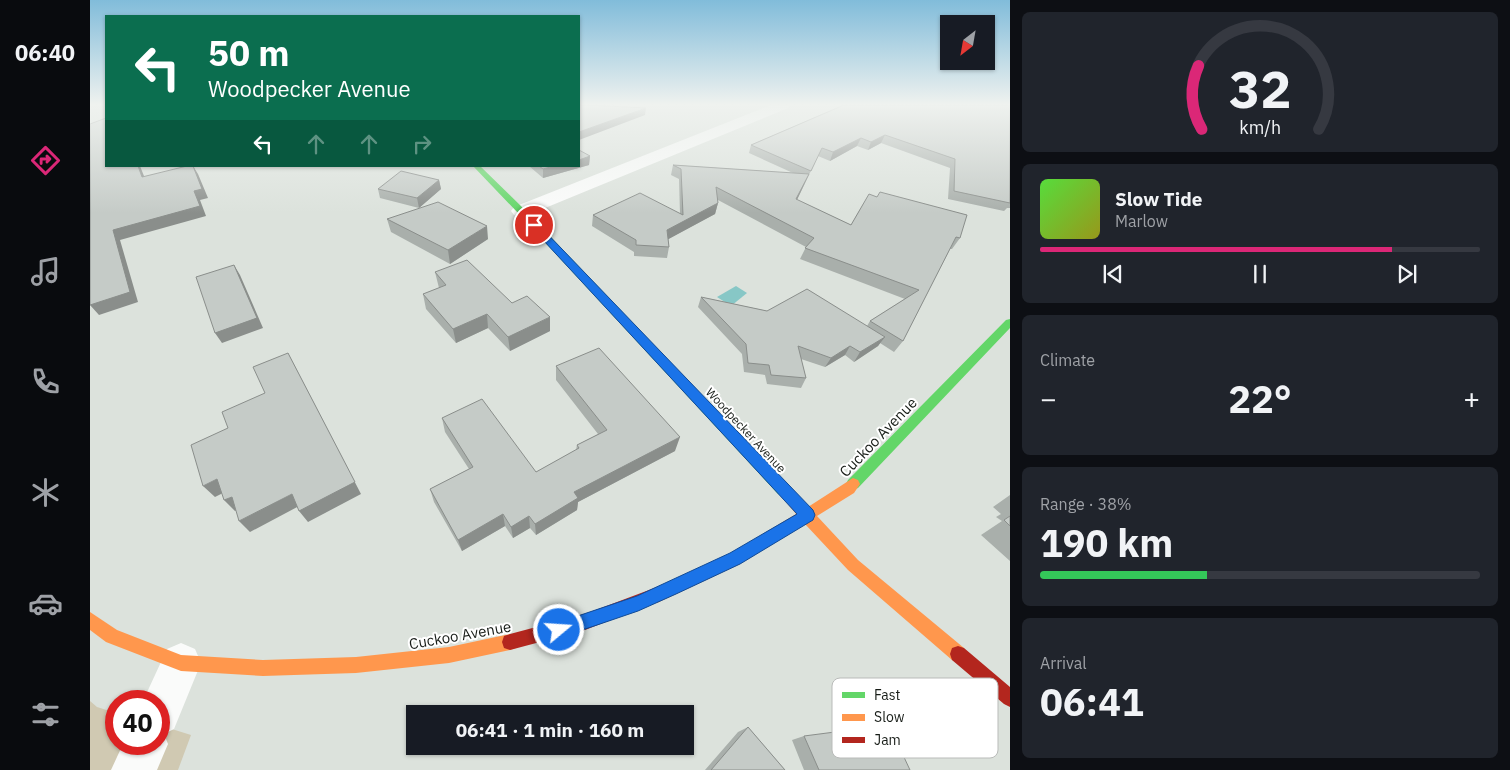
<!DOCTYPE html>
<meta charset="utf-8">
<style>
body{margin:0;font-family:"IBM Plex Sans",sans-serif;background:#20242c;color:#f1f3f6;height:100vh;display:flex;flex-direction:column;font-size:19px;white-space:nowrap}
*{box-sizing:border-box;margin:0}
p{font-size:16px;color:#9ea1a6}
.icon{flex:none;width:28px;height:28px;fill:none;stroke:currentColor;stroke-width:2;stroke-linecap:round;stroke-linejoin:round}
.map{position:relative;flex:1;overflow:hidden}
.details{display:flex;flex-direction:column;gap:12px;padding:12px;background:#0d0f14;width:500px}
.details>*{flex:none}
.banner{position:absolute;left:15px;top:15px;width:475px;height:152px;border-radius:0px;box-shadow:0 1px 4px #0004;background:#0b6e4f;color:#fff;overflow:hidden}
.needle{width:32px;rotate:211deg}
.tools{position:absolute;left:850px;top:15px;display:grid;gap:10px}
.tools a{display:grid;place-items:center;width:55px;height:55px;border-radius:0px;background:#171b24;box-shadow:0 1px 4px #0004;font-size:25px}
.speed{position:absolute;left:15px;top:690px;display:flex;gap:10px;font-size:25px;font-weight:700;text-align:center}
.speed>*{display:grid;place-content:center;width:65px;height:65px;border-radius:50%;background:#171b24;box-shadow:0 1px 4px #0004;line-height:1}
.speed .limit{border:8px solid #d22;background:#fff;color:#111}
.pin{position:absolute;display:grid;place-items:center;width:42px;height:42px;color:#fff;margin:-21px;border:2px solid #fff;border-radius:50%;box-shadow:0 1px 5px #0007}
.me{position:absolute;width:55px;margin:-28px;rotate:72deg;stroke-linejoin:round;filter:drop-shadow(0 0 4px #0008)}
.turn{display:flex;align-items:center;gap:18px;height:105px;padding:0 20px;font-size:22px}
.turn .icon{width:65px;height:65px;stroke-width:2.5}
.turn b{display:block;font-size:35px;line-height:42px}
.lanes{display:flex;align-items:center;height:48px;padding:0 20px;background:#0003;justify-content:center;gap:25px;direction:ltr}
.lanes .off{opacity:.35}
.big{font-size:38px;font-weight:700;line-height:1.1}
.details .widget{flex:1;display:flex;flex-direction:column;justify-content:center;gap:8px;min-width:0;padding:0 18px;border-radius:8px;background:#20242c}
.details .dial{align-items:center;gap:0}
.dial svg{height:130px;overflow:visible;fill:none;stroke:#363941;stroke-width:7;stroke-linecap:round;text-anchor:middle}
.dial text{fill:#f1f3f6;stroke:none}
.song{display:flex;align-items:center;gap:15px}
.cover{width:60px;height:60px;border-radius:8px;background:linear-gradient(135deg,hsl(110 70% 55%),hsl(60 70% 35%))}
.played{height:5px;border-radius:2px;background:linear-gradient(90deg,#db2777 80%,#363941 80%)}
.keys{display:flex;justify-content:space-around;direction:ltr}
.heat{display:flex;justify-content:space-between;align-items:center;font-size:28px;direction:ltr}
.charge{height:8px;border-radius:4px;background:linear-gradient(90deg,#34c759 38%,#363941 0)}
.trip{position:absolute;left:316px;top:705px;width:288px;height:50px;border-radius:0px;background:#171b24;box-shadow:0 1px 4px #0004;font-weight:700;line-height:50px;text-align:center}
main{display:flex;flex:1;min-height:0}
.tab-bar{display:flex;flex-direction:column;width:90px;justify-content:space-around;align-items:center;background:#090b0e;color:#9ea1a6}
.tab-bar .icon{width:35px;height:35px}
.tab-bar .active{color:#db2777}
.tab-bar b{font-size:22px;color:#f1f3f6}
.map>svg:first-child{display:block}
.green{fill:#d0c9b2}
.water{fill:#87c7c6}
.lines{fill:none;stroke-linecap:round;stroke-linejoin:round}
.street{fill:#fafbfa;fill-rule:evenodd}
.fast{fill:#63d668;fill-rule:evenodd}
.slow{fill:#ff974d;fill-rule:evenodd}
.jam{fill:#b3261e;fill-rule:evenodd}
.wall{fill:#a9afab}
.shaded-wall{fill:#8a8e8b}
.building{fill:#c5cbc7;stroke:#8a8e8b}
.route{fill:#1a73e8;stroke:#114b97}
.labels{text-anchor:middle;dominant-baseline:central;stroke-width:4;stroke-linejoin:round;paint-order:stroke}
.street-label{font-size:12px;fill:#171c17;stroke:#fff}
.near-street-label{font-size:15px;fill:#171c17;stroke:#fff}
.key{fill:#fff;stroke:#b9bbb9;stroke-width:1}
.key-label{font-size:14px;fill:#171c17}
</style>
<main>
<nav class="tab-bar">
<b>06:40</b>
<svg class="icon active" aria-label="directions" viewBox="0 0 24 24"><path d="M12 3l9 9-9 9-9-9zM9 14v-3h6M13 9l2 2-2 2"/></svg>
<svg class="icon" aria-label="music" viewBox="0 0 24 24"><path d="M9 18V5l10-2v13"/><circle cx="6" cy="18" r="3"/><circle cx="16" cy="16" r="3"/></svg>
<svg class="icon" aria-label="phone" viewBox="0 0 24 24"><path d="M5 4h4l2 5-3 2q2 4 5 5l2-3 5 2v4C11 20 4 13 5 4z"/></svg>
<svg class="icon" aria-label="climate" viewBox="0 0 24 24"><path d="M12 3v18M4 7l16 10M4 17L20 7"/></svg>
<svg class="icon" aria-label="car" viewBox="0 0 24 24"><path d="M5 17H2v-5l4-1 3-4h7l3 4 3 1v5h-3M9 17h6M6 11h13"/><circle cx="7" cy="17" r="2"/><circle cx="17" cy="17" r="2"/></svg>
<svg class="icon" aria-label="filters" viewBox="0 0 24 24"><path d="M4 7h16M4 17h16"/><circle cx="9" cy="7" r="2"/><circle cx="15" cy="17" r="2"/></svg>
</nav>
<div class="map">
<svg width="920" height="770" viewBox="0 0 920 770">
<rect width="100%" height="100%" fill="#dce2dc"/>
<!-- green -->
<path class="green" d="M 0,701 L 7,707 L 26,713 L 26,744 L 69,744 L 69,725 L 101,735 L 88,770 L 0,770 Z"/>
<!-- water -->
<path class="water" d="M 646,286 L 657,293 L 641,306 L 627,297 Z"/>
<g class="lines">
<!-- street -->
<path class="street" d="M 681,105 L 700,105 L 698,108 L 438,215 L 431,217 L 424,215 L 421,211 L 424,207 Z
M 91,643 L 105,649 L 111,663 L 84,729 L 74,734 L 78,744 L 67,770 L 21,770 L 33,744 L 69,744 L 69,701 L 53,701 L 77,649 Z"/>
<!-- fast -->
<path class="fast" d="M 383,166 L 390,166 L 434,209 L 698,486 L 700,490 L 698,494 L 693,496 L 688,494 L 428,213 Z
M 920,319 L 920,328 L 768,488 L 763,490 L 758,488 L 756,484 L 758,480 L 916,320 Z"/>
<!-- slow -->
<path class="slow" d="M 763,478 L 768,480 L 770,484 L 764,493 L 727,516 L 768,560 L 874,648 L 876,654 L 874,660 L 868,662 L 862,660 L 758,570 L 715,524 L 650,564 L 567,603 L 562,600 L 559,595 L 562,590 L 640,554 L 706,514 L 686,490 L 688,486 L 693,484 L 698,486 L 718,507 Z
M 0,612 L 27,630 L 91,655 L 173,660 L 266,657 L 359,647 L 420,634 L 426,636 L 428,642 L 426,648 L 420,650 L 359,663 L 266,673 L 173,676 L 91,671 L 16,642 L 0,630 Z"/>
<!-- jam -->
<path class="jam" d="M 567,587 L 572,590 L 575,595 L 572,600 L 495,630 L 420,650 L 414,648 L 412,642 L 414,636 L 420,634 L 495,614 Z
M 868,646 L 874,648 L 920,687 L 920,707 L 914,704 L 862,660 L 860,654 L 862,648 Z"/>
</g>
<!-- wall -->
<path class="wall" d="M 747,105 L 920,105 L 920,208 L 917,208 L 914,211 L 858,199 L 860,168 L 791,143 L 778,150 L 767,146 L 740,161 L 728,156 L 707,200 L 761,225 L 779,194 L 870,238 L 862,249 L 860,249 L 813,341 L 804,352 L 790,343 L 788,346 L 764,362 L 755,355 L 735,367 L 711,359 L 716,378 L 711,388 L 677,384 L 675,375 L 654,372 L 652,354 L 608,307 L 611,297 L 677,311 L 777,326 L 780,321 L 815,299 L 710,259 L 716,247 L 628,200 L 628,203 L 625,214 L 578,239 L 579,247 L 577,258 L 544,256 L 544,252 L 502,226 L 503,215 L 590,214 L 589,179 L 581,175 L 583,165 L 703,173 L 659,153 L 661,145 L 753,105 Z
M 500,156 L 499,165 L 453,178 L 439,166 L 489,166 Z
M 349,180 L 351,189 L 329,208 L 290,198 L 288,189 Z
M 297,219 L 398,239 L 360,264 L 301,232 Z
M 345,272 L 422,303 L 460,331 L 420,351 L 398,328 L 366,343 L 336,309 L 333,294 L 349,288 Z
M 466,366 L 585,451 L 488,502 L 487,510 L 446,535 L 440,528 L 423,538 L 415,526 L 372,551 L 344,502 L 340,489 L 379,469 L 355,432 L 352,418 L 446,472 L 486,450 L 487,445 L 508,434 L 466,380 Z
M 920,495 L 920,561 L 891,535 L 912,521 L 906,517 L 911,514 L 903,507 Z
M 658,727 L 695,770 L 615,770 L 648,732 Z
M 714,736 L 820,770 L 714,770 L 702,740 Z"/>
<!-- shaded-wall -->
<path class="shaded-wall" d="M 556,108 L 555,115 L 489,140 L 489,132 Z
M 795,135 L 791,143 L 778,150 L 781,142 Z
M 771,138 L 767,146 L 740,161 L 743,152 Z
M 500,156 L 499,165 L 453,178 L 453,169 L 464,166 L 489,166 L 489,160 Z
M 48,166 L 50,166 L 58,186 L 52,177 Z
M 103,166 L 108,174 L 118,198 L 110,200 L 116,216 L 30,240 L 48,302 L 9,315 L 0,305 L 23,230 Z
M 719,174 L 714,185 L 702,210 L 706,199 Z
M 349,180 L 351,189 L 329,208 L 327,198 Z
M 628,203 L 625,214 L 575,241 L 577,230 Z
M 397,226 L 398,239 L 360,264 L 358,250 Z
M 144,265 L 150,275 L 173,328 L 132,343 L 125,333 Z
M 397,314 L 398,328 L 366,343 L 363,329 Z
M 460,317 L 460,331 L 420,351 L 418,337 Z
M 795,337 L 788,346 L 764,362 L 770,352 Z
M 760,346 L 755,355 L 735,367 L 741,358 Z
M 198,353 L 271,494 L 218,522 L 209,511 Z
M 590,437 L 585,451 L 488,502 L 487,510 L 446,535 L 445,524 L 484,492 Z
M 127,479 L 139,490 L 125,497 L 113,486 Z
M 202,494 L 211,505 L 160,532 L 149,521 Z
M 142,497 L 153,508 L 145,511 L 134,500 Z
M 413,514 L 415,526 L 372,551 L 368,540 Z
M 439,516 L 440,528 L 423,538 L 421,527 Z"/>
<!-- building -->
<path class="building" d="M 489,105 L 498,105 L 556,108 L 489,132 Z
M 754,105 L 920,105 L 920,203 L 864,191 L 865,159 L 795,135 L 781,142 L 771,138 L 743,152 L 732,148 L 721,171 L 661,145 Z
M 16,118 L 16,166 L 48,166 L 52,177 L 97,166 L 103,166 L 112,189 L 104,191 L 110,206 L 23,230 L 40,292 L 0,305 L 0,124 Z
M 489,150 L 500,156 L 489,160 Z
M 583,165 L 719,174 L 706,199 L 761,225 L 779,194 L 787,197 L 790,192 L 877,215 L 870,238 L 866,237 L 813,341 L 780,321 L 829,290 L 715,248 L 724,238 L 626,187 L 628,203 L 577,230 L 579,247 L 546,245 L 546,240 L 503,215 L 550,193 L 593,215 L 591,169 Z
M 449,166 L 464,166 L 453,169 Z
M 311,171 L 349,180 L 327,198 L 288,189 Z
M 348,202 L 397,226 L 358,250 L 297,219 Z
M 377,260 L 422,303 L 437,296 L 460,317 L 418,337 L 397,314 L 363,329 L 333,294 L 356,285 L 345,272 Z
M 144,265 L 167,318 L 125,333 L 106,277 Z
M 717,289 L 795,337 L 770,352 L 760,346 L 741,358 L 708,346 L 716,378 L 681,375 L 679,365 L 658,363 L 656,344 L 611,297 L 677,311 Z
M 509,348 L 590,437 L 484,492 L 488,498 L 445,524 L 439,516 L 421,527 L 413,514 L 368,540 L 340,489 L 383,467 L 352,418 L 392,399 L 446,472 L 489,448 L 487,445 L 517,430 L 466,366 Z
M 198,353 L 265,482 L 209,511 L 202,494 L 149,521 L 142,497 L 134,500 L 127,479 L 113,486 L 101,445 L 138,428 L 132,412 L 175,393 L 163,367 Z
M 920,516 L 920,526 L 914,520 Z
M 799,725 L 820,770 L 729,770 L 714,736 Z
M 658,727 L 695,770 L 621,770 Z"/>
<!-- sky -->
<linearGradient id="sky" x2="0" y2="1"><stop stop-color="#81bcda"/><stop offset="0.49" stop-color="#eff2ef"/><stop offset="1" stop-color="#eff2ef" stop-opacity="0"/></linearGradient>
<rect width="920" height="213" fill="url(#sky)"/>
<!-- route -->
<path class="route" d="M 441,223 L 447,223 L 723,510 L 725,515 L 723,520 L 650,564 L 586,594 L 548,611 L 469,638 L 464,635 L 461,630 L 464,624 L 547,596 L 640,553 L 707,514 L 441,227 Z"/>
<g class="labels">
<!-- street labels -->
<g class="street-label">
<text transform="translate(656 430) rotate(47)">Woodpecker Avenue</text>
</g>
<!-- near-street labels -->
<g class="near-street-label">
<text transform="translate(788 437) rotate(-46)">Cuckoo Avenue</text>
<text transform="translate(370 635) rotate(-10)">Cuckoo Avenue</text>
</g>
</g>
<!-- legend -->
<rect x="742" y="678" width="166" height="80" rx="8" class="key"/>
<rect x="752" y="692" width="23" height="6" fill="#63d668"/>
<rect x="752" y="714" width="23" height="7" fill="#ff974d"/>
<rect x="752" y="737" width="23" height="6" fill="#b3261e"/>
<g class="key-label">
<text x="784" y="700">Fast</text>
<text x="784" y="722">Slow</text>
<text x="784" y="745">Jam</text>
</g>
</svg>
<div class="tools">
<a><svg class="needle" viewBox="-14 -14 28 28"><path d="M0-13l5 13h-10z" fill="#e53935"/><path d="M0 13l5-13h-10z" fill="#9ea1a6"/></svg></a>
</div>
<div class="speed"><div class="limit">40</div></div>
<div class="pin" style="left:444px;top:225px;background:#d93025"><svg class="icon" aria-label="arrive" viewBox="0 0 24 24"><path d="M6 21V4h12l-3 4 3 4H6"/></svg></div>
<svg class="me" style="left:469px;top:630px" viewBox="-20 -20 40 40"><circle r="17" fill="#1a73e8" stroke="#fff" stroke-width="3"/><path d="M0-11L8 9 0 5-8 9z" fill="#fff"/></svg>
<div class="trip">06:41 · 1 min · 160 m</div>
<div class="banner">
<div class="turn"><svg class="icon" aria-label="left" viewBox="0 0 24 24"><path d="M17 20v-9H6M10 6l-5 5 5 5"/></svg><div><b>50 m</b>Woodpecker Avenue</div></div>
<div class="lanes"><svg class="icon" aria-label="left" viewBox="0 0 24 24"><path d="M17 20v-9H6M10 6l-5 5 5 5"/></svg><svg class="icon off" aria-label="ahead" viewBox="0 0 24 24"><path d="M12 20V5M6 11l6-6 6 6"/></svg><svg class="icon off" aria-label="ahead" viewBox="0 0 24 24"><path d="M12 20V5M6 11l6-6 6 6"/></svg><svg class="icon off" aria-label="right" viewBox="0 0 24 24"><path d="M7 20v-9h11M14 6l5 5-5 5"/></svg></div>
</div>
</div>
<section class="details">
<div class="widget dial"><svg viewBox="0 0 100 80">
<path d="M14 69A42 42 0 1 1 86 69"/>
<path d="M14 69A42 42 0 0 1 12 30" stroke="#db2777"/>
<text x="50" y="56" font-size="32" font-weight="700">32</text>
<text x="50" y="72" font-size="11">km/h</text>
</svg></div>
<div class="widget">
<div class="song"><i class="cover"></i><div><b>Slow Tide</b><p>Marlow</p></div></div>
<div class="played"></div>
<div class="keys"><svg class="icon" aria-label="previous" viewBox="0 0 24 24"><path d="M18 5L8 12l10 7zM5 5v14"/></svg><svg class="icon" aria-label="pause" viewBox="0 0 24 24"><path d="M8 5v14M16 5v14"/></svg><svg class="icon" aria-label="next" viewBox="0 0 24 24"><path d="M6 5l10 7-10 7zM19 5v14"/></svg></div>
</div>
<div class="widget"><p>Climate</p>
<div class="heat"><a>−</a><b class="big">22°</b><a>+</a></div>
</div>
<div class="widget"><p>Range · 38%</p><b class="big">190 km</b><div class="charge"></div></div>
<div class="widget"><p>Arrival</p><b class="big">06:41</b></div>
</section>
</main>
